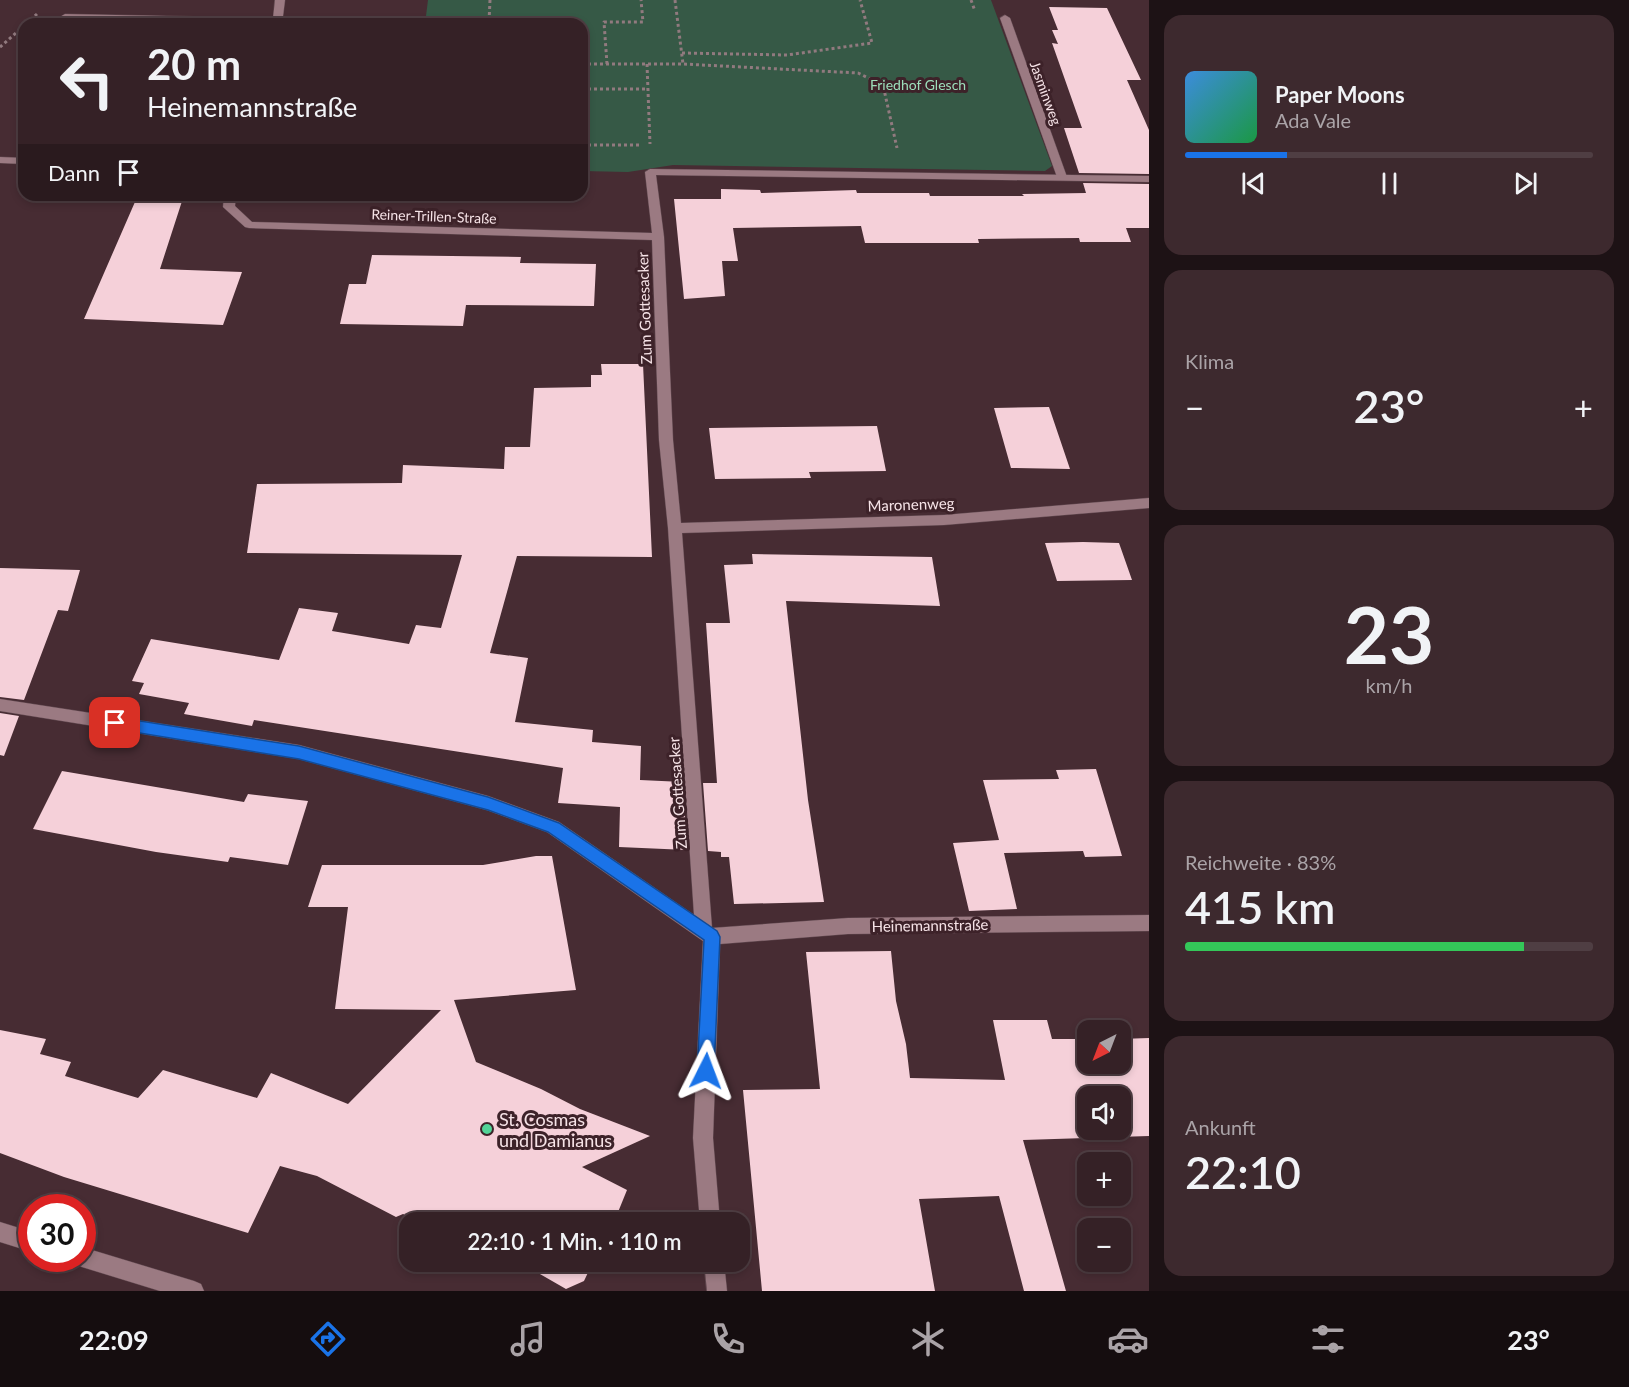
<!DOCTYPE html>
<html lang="de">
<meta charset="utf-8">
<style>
body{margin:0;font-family:Lato,sans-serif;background:#3d292e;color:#f1f3f6;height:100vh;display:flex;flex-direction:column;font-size:22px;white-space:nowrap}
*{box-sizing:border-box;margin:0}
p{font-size:20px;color:#aaa3a7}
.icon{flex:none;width:33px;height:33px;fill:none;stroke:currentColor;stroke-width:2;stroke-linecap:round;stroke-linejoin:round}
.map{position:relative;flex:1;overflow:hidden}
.panel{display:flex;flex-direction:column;gap:15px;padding:15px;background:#1d1215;width:480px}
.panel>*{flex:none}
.guide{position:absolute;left:18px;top:18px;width:570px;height:183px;border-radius:18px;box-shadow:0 3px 9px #0003,0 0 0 2px #4f3e43;background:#352126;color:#f1f3f6;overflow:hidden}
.needle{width:39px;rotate:222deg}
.tools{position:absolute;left:1077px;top:1020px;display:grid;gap:12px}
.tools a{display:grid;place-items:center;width:54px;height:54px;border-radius:12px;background:#352126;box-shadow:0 3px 9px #0003,0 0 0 2px #4f3e43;font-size:30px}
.speed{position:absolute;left:18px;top:1194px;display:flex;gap:12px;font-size:30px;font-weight:700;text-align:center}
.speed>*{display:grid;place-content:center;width:78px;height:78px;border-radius:50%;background:#352126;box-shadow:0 3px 9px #0003,0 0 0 2px #4f3e43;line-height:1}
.speed .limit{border:9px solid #d22;background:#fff;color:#111}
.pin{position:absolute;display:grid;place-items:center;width:51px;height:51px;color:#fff;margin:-26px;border-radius:12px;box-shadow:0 3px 9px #0006}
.me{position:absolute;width:66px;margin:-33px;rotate:3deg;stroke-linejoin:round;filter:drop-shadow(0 0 4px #0008)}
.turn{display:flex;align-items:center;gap:21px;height:126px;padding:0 30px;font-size:27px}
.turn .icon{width:78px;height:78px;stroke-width:2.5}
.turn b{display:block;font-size:42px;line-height:51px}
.then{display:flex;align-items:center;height:57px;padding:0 30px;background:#0003;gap:12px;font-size:22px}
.big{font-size:45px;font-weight:600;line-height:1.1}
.panel .card{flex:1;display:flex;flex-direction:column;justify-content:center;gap:9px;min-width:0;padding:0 21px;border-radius:18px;background:#3d292e}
.panel .dial{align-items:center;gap:0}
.dial b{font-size:78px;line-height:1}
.song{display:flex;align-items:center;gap:18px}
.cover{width:72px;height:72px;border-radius:9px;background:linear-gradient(135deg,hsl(210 70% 55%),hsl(140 70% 35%))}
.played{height:6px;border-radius:3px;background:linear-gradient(90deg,#1a73e8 25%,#4f3e43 25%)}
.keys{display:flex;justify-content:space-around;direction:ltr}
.heat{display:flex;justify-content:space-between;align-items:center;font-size:33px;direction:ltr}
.charge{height:9px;border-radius:4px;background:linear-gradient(90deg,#34c759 83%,#4f3e43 0)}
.trip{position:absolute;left:399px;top:1212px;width:351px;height:60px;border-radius:18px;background:#352126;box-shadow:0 3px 9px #0003,0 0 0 2px #4f3e43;font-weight:600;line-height:60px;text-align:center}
.menu{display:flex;height:96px;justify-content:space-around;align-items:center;background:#150d0f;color:#aaa3a7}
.menu .icon{width:42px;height:42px}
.menu .selected{color:#1a73e8}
.menu b{font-size:27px;color:#f1f3f6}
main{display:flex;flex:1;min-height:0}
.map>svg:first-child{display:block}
.green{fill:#365946}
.building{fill:#f5d0d9;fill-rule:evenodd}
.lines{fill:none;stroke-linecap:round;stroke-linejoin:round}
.lane-casing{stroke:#614950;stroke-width:1}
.street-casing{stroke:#614950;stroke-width:1}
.path{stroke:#917a7f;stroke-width:3;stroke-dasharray:3 3;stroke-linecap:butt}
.lane{fill:#9b7a82;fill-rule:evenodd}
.street{fill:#9b7a82;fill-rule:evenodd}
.route{fill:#1a73e8;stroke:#114b97;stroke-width:1.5}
.poi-dot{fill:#52d397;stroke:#3d2229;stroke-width:2}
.labels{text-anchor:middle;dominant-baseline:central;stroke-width:6;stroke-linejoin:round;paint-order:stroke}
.far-park-label{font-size:14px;fill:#9ddfbb;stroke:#3d2229}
.far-street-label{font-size:14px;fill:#f6e3e7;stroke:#3d2229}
.street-label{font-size:15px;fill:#f6e3e7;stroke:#3d2229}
.near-poi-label{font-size:18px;fill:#f6e3e7;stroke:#3d2229;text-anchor:start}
</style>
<main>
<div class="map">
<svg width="1149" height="1291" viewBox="0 0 1149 1291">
<rect width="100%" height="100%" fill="#472c33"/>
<!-- green -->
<path class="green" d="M 428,0 L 991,0 L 1052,166 L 1045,171 L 673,165 L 628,172 L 582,171 L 582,24 L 425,24 Z"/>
<!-- building -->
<path class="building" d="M 1049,7 L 1107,8 L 1141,80 L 1127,80 L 1149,130 L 1149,174 L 1079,173 L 1064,128 L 1082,128 L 1052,43 L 1058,44 L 1052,30 L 1058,30 Z
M 1083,183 L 1149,184 L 1149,228 L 1126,228 L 1131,242 L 1080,242 L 1079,238 L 978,239 L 979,243 L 865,243 L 861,226 L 733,228 L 738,261 L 722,261 L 725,296 L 684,299 L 674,199 L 721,199 L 721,189 L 760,190 L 761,193 L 856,190 L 857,193 L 929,193 L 930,196 L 1024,196 L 1022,194 L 1086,193 Z
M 138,195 L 184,195 L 160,269 L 242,272 L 223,325 L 84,319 Z
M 372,255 L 521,257 L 520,263 L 596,264 L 594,306 L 466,305 L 463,326 L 340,324 L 349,284 L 366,284 Z
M 601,364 L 643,364 L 652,557 L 517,556 L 490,653 L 528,658 L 515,722 L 593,730 L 592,742 L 641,746 L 640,780 L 683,782 L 687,850 L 619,847 L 620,807 L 558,803 L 563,768 L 254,720 L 252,726 L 184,714 L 189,703 L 139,694 L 144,683 L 132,681 L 151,639 L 279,660 L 299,608 L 338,613 L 332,631 L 409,644 L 416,625 L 441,628 L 462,555 L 247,553 L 257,484 L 402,483 L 403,465 L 504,469 L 505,447 L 530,447 L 534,388 L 591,387 L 591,375 L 602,375 Z
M 1049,407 L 1070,469 L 1011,468 L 994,408 Z
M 877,426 L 886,471 L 809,472 L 811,478 L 715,479 L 709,428 Z
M 1083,542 L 1119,543 L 1132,580 L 1057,581 L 1045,543 Z
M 752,554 L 932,557 L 940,606 L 786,601 L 808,800 L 824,902 L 734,904 L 729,857 L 721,857 L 721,852 L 708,851 L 703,783 L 717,783 L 706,623 L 730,623 L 724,565 L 753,564 Z
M 0,568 L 80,570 L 68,611 L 58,610 L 24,700 L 0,697 Z
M 0,713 L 19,716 L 4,756 L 0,755 Z
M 1096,769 L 1122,856 L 1085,857 L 1083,851 L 1004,853 L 1017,909 L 969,911 L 953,843 L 999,840 L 983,780 L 1059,779 L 1056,770 Z
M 62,771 L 244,802 L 248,794 L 308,801 L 288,865 L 230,857 L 228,862 L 156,852 L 33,829 Z
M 536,856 L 552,856 L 576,990 L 454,1000 L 476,1062 L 541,1089 L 580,1109 L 650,1136 L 582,1167 L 627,1190 L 614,1222 L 423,1222 L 403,1214 L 396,1217 L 317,1176 L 280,1166 L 248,1233 L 64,1177 L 0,1153 L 0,1030 L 46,1039 L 40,1054 L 71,1062 L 65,1076 L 138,1098 L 163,1070 L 257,1098 L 271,1073 L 348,1104 L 441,1010 L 335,1009 L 348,907 L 308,907 L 322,865 L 483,865 Z
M 891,951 L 896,1001 L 906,1044 L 910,1078 L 1005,1080 L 993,1020 L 1047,1020 L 1052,1039 L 1088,1039 L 1088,1064 L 1120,1064 L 1120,1039 L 1149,1038 L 1149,1136 L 1023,1140 L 1066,1291 L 1024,1291 L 999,1196 L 919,1199 L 935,1291 L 762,1291 L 743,1090 L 820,1089 L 806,952 ZM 1088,1096 L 1120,1096 L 1120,1130 L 1088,1130 Z
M 529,1262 L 593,1262 L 584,1281 L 566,1289 L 526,1266 Z"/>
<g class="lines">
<!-- lane casing -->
<g class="lane-casing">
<path id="lane" d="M 1005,15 L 1010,18 L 1067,177 L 1066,179 L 1058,179 L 1057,177 L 1000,18 Z"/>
</g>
<!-- street casing -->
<g class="street-casing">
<path id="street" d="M 275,0 L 285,0 L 282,24 L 65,20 L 60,17 L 65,14 L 273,18 Z
M 0,157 L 24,158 L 24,164 L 0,163 Z
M 650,169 L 1149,176 L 1149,182 L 656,175 L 664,237 L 673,440 L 681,523 L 944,515 L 1149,498 L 1149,508 L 944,525 L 682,533 L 712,928 L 848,918 L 1149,915 L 1149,931 L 848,934 L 720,944 L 713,1138 L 720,1222 L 700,1222 L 693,1138 L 703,941 L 547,832 L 487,810 L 299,759 L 0,711 L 0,699 L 299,745 L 488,796 L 559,822 L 694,915 L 668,528 L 659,440 L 652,240 L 249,228 L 245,227 L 223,207 L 224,195 L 236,195 L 235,206 L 252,222 L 652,233 L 645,172 Z
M 0,1222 L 32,1232 L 32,1252 L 0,1242 Z
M 82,1247 L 194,1281 L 201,1284 L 204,1291 L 160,1291 L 82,1267 L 75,1264 L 72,1258 L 82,1258 Z
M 704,1262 L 724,1262 L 727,1291 L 707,1291 Z"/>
</g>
<!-- path -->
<path class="path" d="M 490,0 L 489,22 L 540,24
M 675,0 L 683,64
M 971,0 L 975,11
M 26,24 L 37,14
M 0,47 L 24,26
M 682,53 L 787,55 L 872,43 L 860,0
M 582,64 L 683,64 L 858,73 L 883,85 L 897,148
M 607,64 L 604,22 L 643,22 L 641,0
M 647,64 L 650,144
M 582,89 L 648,89
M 582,145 L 640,145"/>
<!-- lane -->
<use href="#lane" class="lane"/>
<!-- street -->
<use href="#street" class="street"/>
</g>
<!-- route -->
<path class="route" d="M 115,717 L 299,746 L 488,797 L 559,823 L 717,931 L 720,937 L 714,1071 L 712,1077 L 706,1079 L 700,1077 L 697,1071 L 704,940 L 548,832 L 488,810 L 299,759 L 115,729 L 110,728 L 108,723 L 110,719 Z"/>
<!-- markers -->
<circle class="poi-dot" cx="487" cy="1129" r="6"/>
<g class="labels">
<!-- far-park labels -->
<g class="far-park-label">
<text x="918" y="84">Friedhof Glesch</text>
</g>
<!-- far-street labels -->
<g class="far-street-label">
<text transform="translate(1046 93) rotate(70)">Jasminweg</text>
<text transform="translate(434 216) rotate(2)">Reiner-Trillen-Straße</text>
</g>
<!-- street labels -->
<g class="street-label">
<text transform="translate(644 308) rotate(-92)">Zum Gottesacker</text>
<text transform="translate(911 504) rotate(-2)">Maronenweg</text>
<text transform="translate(677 793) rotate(-94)">Zum Gottesacker</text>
<text transform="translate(930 925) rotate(-1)">Heinemannstraße</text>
</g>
<!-- near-poi labels -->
<g class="near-poi-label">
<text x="499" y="1119">St. Cosmas<tspan x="499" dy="21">und Damianus</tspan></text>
</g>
</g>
</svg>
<div class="tools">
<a><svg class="needle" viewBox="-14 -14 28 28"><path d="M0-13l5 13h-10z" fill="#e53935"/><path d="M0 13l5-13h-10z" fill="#aaa3a7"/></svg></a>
<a><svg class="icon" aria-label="sound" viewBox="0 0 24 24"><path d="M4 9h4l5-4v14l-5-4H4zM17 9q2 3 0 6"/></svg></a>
<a>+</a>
<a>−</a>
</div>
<div class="speed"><div class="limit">30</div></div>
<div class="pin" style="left:115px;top:723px;background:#d93025"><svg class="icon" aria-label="arrive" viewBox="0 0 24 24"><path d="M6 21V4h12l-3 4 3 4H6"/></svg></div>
<svg class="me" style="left:706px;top:1071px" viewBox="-20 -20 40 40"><path d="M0-17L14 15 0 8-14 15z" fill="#1a73e8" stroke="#fff" stroke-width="4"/></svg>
<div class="trip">22:10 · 1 Min. · 110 m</div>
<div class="guide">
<div class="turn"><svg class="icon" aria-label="left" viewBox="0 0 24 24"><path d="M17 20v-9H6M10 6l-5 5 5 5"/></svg><div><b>20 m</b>Heinemannstraße</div></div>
<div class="then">Dann<svg class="icon" aria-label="arrive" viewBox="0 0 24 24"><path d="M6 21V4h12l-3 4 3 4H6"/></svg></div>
</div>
</div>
<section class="panel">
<div class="card">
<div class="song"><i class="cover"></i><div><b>Paper Moons</b><p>Ada Vale</p></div></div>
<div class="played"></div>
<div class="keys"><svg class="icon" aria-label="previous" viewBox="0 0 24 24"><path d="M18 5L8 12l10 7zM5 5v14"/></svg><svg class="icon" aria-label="pause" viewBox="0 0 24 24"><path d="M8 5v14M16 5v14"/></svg><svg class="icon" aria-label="next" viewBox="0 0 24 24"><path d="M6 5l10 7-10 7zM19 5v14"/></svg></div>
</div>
<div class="card"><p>Klima</p>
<div class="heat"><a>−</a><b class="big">23°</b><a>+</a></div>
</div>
<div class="card dial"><b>23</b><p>km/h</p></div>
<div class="card"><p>Reichweite · 83%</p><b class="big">415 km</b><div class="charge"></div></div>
<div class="card"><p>Ankunft</p><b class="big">22:10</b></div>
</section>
</main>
<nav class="menu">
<b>22:09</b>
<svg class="icon selected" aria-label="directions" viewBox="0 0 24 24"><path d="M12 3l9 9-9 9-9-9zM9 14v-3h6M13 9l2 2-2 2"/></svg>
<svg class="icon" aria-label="music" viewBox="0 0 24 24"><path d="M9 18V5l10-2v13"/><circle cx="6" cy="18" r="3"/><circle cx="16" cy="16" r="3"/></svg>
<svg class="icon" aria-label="phone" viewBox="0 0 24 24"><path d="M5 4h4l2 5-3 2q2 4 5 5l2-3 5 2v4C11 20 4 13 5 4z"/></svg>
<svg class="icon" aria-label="climate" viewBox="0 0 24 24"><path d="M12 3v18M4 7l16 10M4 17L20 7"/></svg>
<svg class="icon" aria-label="car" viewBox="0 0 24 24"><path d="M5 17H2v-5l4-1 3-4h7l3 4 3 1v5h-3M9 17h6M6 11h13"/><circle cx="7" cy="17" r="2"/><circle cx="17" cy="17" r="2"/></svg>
<svg class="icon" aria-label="filters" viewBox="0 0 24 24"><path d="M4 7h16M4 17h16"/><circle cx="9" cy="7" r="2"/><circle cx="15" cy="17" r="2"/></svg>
<b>23°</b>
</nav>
